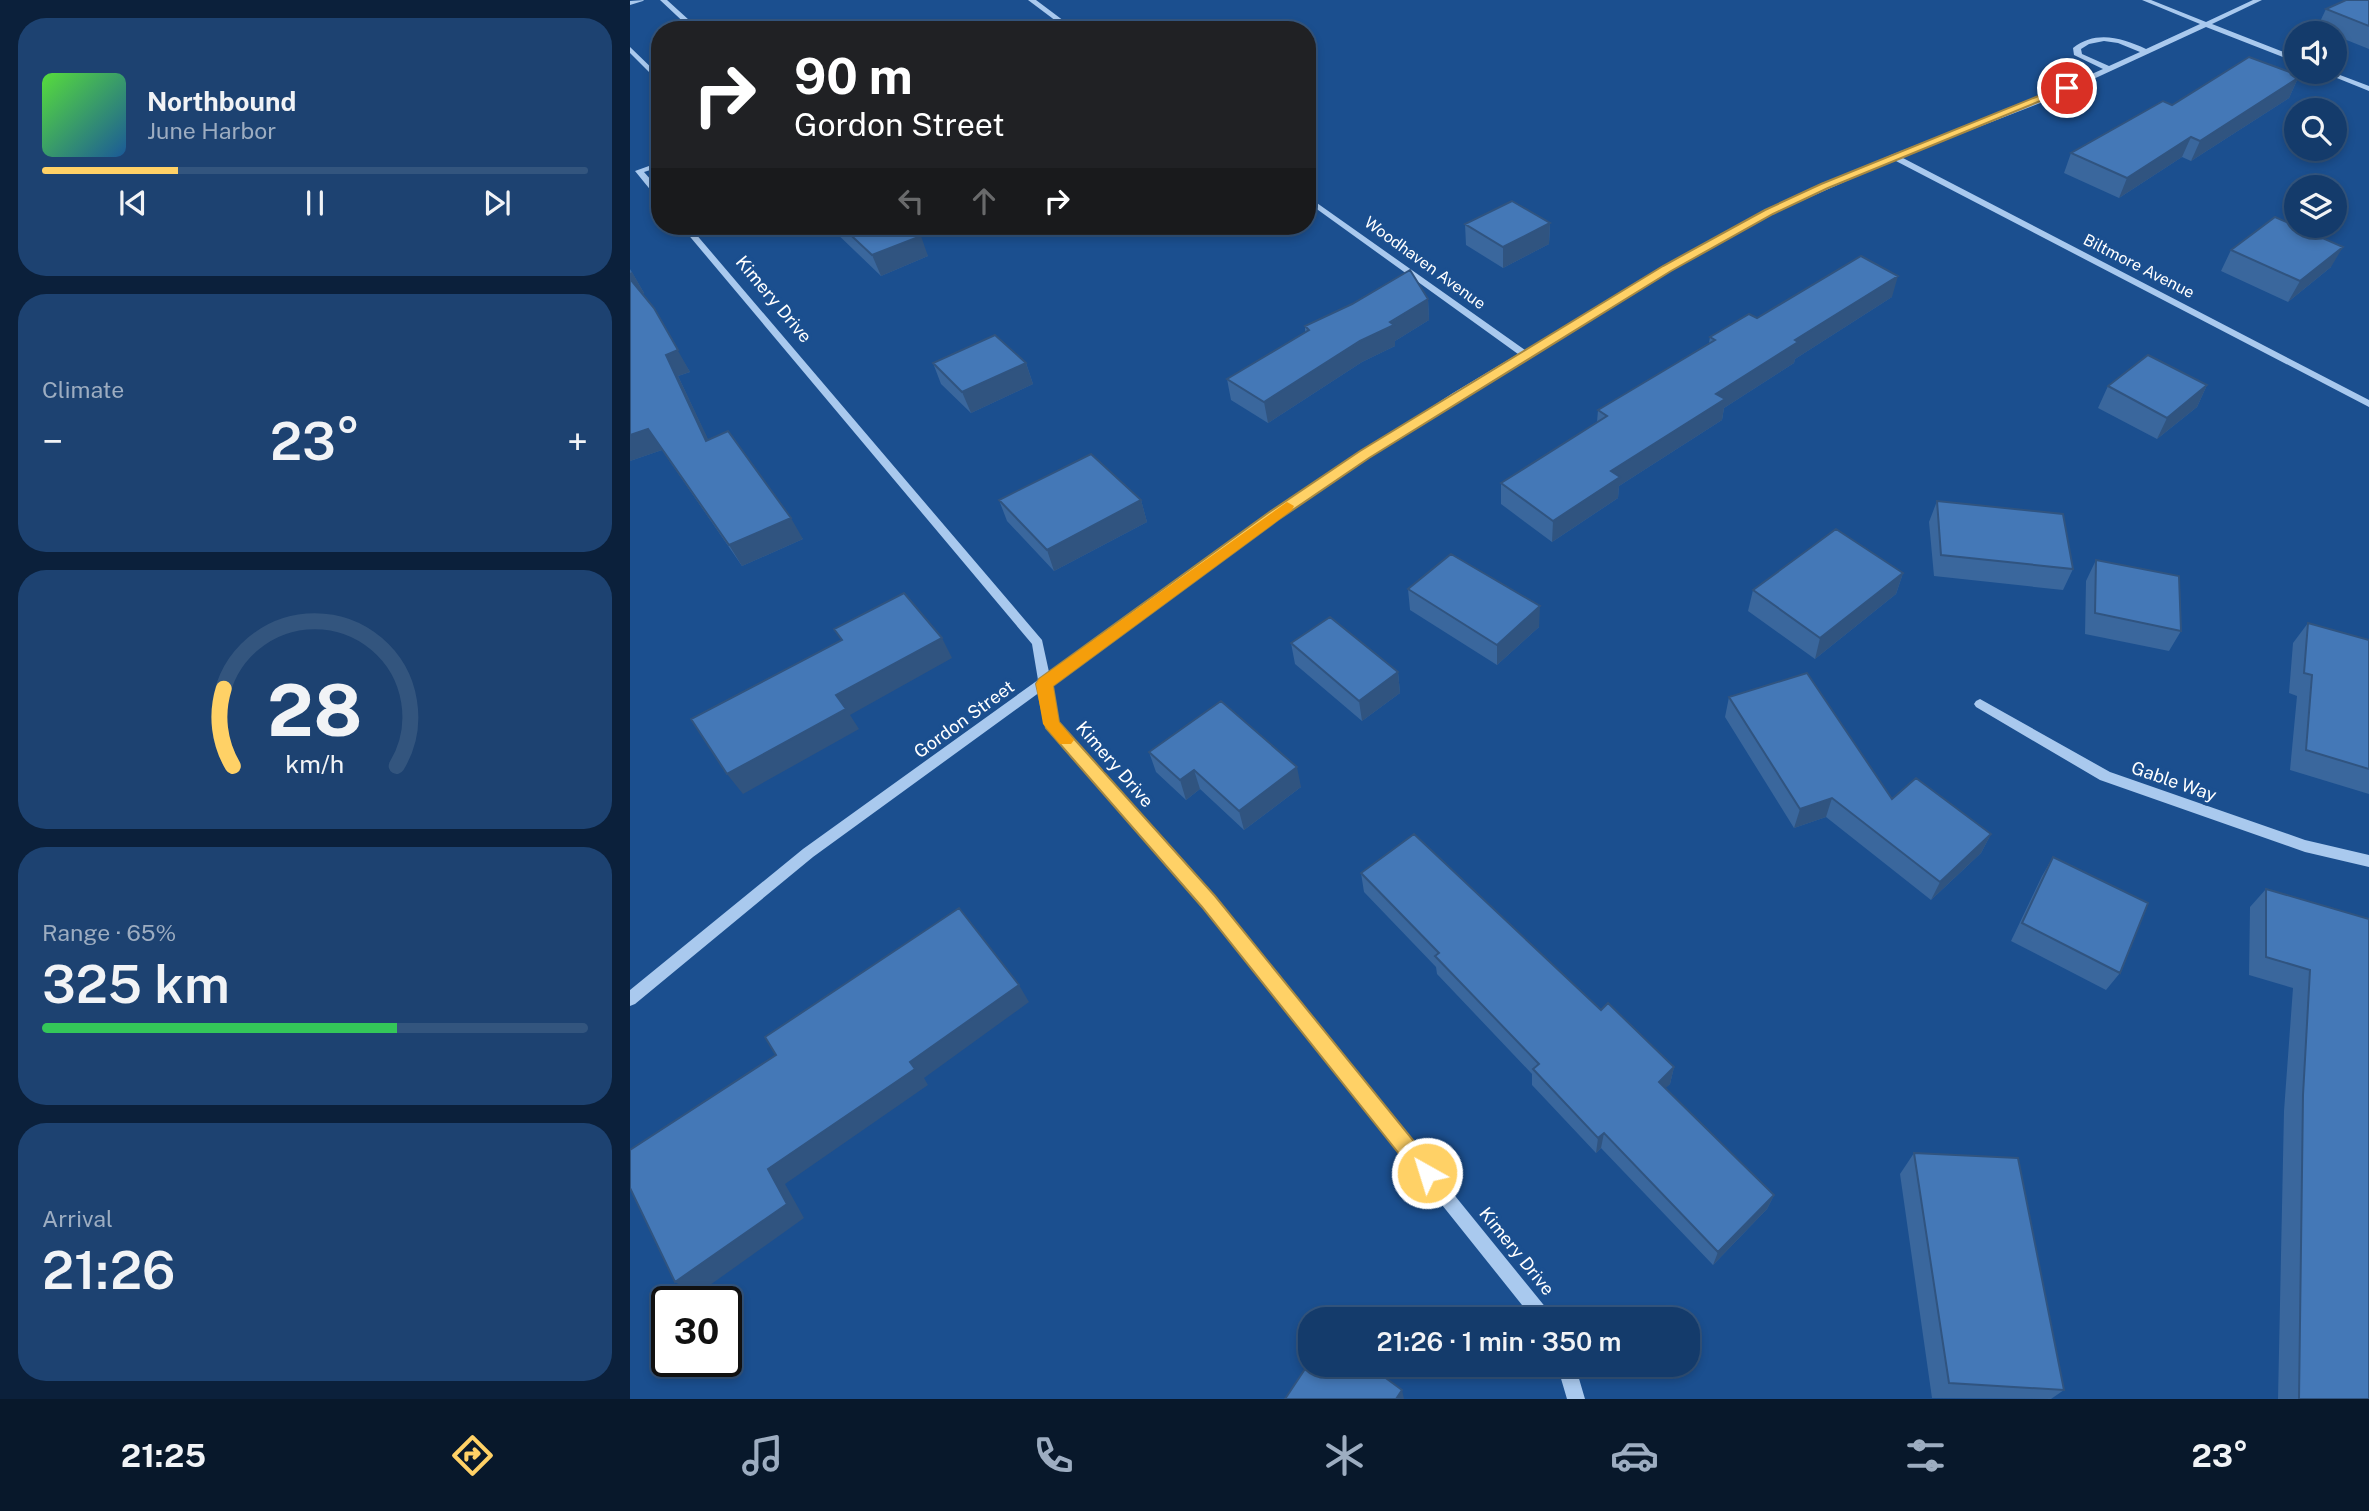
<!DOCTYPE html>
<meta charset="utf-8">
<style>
body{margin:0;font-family:"Public Sans",sans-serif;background:#1d4271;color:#f1f3f6;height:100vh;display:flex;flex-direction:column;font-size:26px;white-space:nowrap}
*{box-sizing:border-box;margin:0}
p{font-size:23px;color:#9dadc1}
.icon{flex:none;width:38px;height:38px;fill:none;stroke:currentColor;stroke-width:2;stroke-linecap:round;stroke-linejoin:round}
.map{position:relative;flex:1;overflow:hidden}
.drawer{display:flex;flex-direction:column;gap:18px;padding:18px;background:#0b203b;width:630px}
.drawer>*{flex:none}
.guide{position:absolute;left:21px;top:21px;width:665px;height:214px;border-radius:28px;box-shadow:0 4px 10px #0003,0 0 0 2px #33557e;background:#202124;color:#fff;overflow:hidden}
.fabs{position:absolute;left:1654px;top:21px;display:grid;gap:14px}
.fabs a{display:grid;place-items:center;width:63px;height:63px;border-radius:50%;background:#143b6b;box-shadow:0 4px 10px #0003,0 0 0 2px #33557e;font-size:35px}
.speed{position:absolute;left:21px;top:1286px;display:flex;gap:14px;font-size:35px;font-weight:700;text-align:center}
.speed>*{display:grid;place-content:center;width:91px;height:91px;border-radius:50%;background:#143b6b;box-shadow:0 4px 10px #0003,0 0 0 2px #33557e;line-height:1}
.speed .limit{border:4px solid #111;border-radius:10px;background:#fff;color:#111}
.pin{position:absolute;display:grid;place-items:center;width:60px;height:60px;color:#fff;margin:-30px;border:4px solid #fff;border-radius:50%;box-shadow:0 2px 7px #0007}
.me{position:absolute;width:77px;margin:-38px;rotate:321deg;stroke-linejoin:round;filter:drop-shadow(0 0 5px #0008)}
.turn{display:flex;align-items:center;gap:24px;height:147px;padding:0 28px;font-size:32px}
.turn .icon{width:91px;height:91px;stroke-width:2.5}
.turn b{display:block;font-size:49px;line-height:60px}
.lanes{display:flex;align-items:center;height:66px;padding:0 28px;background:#0003;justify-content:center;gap:35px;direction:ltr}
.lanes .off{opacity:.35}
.big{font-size:52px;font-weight:600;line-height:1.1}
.drawer .card{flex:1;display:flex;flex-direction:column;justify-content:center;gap:10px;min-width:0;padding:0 24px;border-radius:28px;background:#1d4271}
.drawer .dial{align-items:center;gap:0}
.dial svg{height:182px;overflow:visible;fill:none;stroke:#33557e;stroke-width:7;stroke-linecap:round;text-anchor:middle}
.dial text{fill:#f1f3f6;stroke:none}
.song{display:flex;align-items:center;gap:21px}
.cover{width:84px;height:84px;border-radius:10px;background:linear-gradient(135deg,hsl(110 70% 55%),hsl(210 70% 35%))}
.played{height:7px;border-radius:4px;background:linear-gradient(90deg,#ffd166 25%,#33557e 25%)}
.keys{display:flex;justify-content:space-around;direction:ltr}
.heat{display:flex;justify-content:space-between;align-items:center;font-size:38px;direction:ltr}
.charge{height:10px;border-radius:5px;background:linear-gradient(90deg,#34c759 65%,#33557e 0)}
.trip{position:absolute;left:668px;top:1307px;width:402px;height:70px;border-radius:28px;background:#143b6b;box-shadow:0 4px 10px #0003,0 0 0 2px #33557e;font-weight:600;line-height:70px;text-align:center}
.tabs{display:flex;height:112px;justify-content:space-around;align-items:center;background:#08182b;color:#9dadc1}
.tabs .icon{width:49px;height:49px}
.tabs .current{color:#ffd166}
.tabs b{font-size:32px;color:#f1f3f6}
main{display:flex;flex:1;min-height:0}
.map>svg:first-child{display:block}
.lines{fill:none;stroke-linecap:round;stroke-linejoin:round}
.minor{fill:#a9c9ee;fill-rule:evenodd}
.wall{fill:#3a679d}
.shaded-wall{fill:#305480}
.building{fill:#4478b7;stroke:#305480;stroke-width:2}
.route{fill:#ffd166;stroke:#a68842;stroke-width:2}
.slow{fill:#f59e0b}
.labels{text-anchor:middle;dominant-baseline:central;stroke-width:7;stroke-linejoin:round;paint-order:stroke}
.far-street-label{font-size:16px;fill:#fff;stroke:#1b4f8f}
.street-label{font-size:18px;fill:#fff;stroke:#1b4f8f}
</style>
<main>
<section class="drawer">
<div class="card">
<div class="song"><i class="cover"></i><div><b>Northbound</b><p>June Harbor</p></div></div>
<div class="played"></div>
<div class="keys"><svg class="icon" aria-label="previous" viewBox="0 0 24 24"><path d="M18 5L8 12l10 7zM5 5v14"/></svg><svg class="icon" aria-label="pause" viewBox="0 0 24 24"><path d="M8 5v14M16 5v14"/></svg><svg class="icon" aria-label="next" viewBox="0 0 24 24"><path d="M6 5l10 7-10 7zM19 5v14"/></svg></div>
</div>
<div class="card"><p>Climate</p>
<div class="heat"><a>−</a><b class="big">23°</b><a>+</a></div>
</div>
<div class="card dial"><svg viewBox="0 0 100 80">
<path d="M14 69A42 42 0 1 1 86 69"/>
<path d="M14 69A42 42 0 0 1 10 35" stroke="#ffd166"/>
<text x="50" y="56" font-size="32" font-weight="700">28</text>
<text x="50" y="72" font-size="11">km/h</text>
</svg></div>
<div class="card"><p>Range · 65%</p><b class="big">325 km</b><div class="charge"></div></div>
<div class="card"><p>Arrival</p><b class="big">21:26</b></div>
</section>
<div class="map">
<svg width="1739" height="1399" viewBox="0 0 1739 1399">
<rect width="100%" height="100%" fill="#1b4f8f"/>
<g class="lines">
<!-- minor -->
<path class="minor" d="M 14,0 L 13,1 L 0,5 L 0,1 Z
M 30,0 L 37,0 L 70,30 L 62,30 Z
M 398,0 L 406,0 L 446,30 L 438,30 Z
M 1512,0 L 1521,0 L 1576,22 L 1623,0 L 1632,0 L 1582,24 L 1666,57 L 1666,62 L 1576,27 L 1418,100 L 1271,157 L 1739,400 L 1739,407 L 1264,160 L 1142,214 L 1018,284 L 831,397 L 647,519 L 421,684 L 427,722 L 583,898 L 921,1314 L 923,1320 L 904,1320 L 573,906 L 417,727 L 410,692 L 183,857 L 5,1004 L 0,1006 L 0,990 L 173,849 L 408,680 L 402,644 L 51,226 L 59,226 L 412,640 L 419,672 L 639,513 L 823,393 L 888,354 L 677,202 L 677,196 L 895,350 L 1012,280 L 1136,210 L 1261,155 L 1412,96 L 1473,69 L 1444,55 L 1443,48 C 1466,30 1492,38 1516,49 L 1570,24 ZM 1474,41 L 1488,43 L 1510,52 L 1479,66 L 1452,54 L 1451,49 L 1459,44 Z
M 0,47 L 30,76 L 30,83 L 0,53 Z
M 1692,72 L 1702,72 L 1739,86 L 1739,91 Z
M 30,162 L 30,167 L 14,172 L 30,190 L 30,198 L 27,198 L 5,171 Z
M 1350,699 L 1480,772 L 1675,840 L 1739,855 L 1739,867 L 1675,852 L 1470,780 L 1346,707 L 1344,704 L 1346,701 Z
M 927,1365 L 945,1365 L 955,1399 L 937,1399 Z"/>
</g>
<!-- wall -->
<path class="wall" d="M 1739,0 L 1739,49 L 1704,35 L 1704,33 L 1699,33 L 1687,28 L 1696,9 Z
M 1664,76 L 1668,78 L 1659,98 L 1561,161 L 1552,157 L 1489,198 L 1434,173 L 1441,153 Z
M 920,223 L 919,244 L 873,268 L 836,245 L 835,224 Z
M 199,226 L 279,226 L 298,256 L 251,276 Z
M 1601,250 L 1701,267 L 1658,302 L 1591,271 Z
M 0,269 L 14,293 L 12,294 L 60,372 L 48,376 L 78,440 L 173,539 L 112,566 L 32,450 L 0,461 Z
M 1262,297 L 1165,359 L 1164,363 L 1094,408 L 1092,420 L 989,486 L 988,498 L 922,542 L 871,504 L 871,483 L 967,422 L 968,410 L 1079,343 L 1080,337 L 1127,318 Z
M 798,299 L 799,320 L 765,341 L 765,346 L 732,362 L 638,423 L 601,400 L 597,379 L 675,332 L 675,326 Z
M 303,363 L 396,363 L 403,384 L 341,413 L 311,384 Z
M 1577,385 L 1567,407 L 1527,439 L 1468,408 L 1478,386 Z
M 369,500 L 511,500 L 517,522 L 424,571 L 377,521 Z
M 1307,501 L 1443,569 L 1433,590 L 1304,576 L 1299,522 Z
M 1466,560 L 1551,631 L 1539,651 L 1455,634 L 1456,581 Z
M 1273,573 L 1266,594 L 1185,659 L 1118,611 L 1123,590 Z
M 778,589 L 909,627 L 867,665 L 780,610 Z
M 1678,623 L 1739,640 L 1739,794 L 1660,770 L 1667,696 L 1659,693 L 1663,643 Z
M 661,643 L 768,672 L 770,693 L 732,721 L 665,664 Z
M 1099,697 L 1262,799 L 1361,834 L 1351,853 L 1301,900 L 1196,817 L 1164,828 L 1095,717 Z
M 519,752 L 671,787 L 614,830 L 570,789 L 556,800 L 526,772 Z
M 1423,857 L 1490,973 L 1476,990 L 1381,941 L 1412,876 Z
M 731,873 L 971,1010 L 1044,1067 L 1040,1084 L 1035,1088 L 1144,1195 L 1137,1209 L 1083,1265 L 971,1148 L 966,1153 L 902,1085 L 902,1074 L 807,974 L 806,967 L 734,892 Z
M 1636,889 L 1739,919 L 1739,1399 L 1648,1399 L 1654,1111 L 1663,988 L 1619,975 L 1620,907 Z
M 1284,1153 L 1434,1390 L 1421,1399 L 1302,1398 L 1270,1174 Z"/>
<!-- shaded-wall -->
<path class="shaded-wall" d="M 1665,74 L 1661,83 L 1668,78 L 1659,98 L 1561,161 L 1570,141 Z
M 1561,137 L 1552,157 L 1489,198 L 1497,178 Z
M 920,223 L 919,244 L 873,268 L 873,247 Z
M 291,236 L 298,256 L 251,276 L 242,255 Z
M 1713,247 L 1701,267 L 1658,302 L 1670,281 Z
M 2,272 L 14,293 L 8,295 L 0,281 L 0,273 Z
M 1268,276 L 1262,297 L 1165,359 L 1164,363 L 1094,408 L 1092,420 L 989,486 L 988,498 L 922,542 L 923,521 L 981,471 L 1086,394 L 1165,340 Z
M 798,299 L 799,320 L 765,341 L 765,346 L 732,362 L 638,423 L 634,402 Z
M 24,308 L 60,372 L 48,376 L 89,462 L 76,441 L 36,355 Z
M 396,363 L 403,384 L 341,413 L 332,392 Z
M 1577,385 L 1567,407 L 1527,439 L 1537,418 Z
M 18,429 L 32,450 L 0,461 L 0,435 Z
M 511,500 L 517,522 L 424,571 L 417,550 Z
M 161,518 L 173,539 L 112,566 L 99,545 Z
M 1273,573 L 1266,594 L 1185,659 L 1190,638 Z
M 910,606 L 909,627 L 867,665 L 867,645 Z
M 312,638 L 322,658 L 220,715 L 229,729 L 113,794 L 97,774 L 206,695 Z
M 768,672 L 770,693 L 732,721 L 729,701 Z
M 667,767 L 671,787 L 614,830 L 609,811 Z
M 564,770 L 570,789 L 556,800 L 550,780 Z
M 1202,798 L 1196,817 L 1164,828 L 1170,809 Z
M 1361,834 L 1351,853 L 1301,900 L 1310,882 Z
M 389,985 L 399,1002 L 294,1078 L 298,1085 L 155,1184 L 174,1218 L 66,1295 L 45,1282 L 138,1169 L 280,1062 Z
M 1044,1067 L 1040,1084 L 1025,1098 L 1029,1082 Z
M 974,1133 L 971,1148 L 966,1153 L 968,1138 Z
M 1144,1195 L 1137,1209 L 1083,1265 L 1088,1252 Z
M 772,1390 L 774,1399 L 766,1399 Z"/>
<!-- building -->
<path class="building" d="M 1716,0 L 1739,0 L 1739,26 L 1696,9 Z
M 1619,57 L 1665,74 L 1662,75 L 1668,78 L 1570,141 L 1561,137 L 1497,178 L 1441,153 L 1533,101 L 1542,105 Z
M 882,201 L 920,223 L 873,247 L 835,224 Z
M 1645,217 L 1713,247 L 1670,281 L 1601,250 Z
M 211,226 L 279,226 L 291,236 L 242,255 Z
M 1231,256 L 1268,276 L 1165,340 L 1168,342 L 1086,394 L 1095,399 L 981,471 L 990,477 L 923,521 L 871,483 L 977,416 L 968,410 L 1085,340 L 1080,337 L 1119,314 L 1127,318 Z
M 780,270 L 798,299 L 760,322 L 764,325 L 730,341 L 634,402 L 597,379 L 679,330 L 675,326 L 722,304 Z
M 0,279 L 24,308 L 48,350 L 36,355 L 76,441 L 98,431 L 161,518 L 99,545 L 18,429 L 0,435 Z
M 365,335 L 396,363 L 332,392 L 303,363 Z
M 1518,355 L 1577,385 L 1537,418 L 1478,386 Z
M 461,454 L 511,500 L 417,550 L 369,500 Z
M 1307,501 L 1433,514 L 1443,569 L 1311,555 Z
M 1206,529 L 1273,573 L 1190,638 L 1123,590 Z
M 821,554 L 910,606 L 867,645 L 778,589 Z
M 1466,560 L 1549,576 L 1551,631 L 1465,613 Z
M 274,593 L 312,638 L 206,695 L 216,709 L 97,774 L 61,719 L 212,640 L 204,629 Z
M 700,617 L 768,672 L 729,701 L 661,643 Z
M 1678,623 L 1739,640 L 1739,769 L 1676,750 L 1682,675 L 1674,673 Z
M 1177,673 L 1262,799 L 1286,778 L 1361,834 L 1310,882 L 1202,798 L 1170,809 L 1099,697 Z
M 591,701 L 667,767 L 609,811 L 564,770 L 550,780 L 519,752 Z
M 784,834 L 971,1010 L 978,1003 L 1044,1067 L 1029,1082 L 1144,1195 L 1088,1252 L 974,1133 L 968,1138 L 903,1069 L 909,1064 L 805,956 L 809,953 L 731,873 Z
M 1423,857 L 1518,903 L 1490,973 L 1392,923 Z
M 1636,889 L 1739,919 L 1739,1399 L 1669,1399 L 1673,1095 L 1680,970 L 1636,957 Z
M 329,908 L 389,985 L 280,1062 L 285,1069 L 138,1169 L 157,1204 L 45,1282 L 0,1188 L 0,1150 L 146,1055 L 135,1037 Z
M 1284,1153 L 1388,1158 L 1434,1390 L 1319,1383 Z
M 681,1360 L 681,1365 L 738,1365 L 772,1390 L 766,1399 L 655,1399 Z"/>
<!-- route -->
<path class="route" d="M 1433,86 L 1442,88 L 1198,188 L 1143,214 L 1041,271 L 739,458 L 648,520 L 423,686 L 429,722 L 585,896 L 804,1166 L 807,1173 L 804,1180 L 797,1183 L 790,1180 L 572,907 L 416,728 L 406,684 L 409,679 L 638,513 L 730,451 L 1033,266 L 1135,210 L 1191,184 Z"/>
<!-- slow -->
<path class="slow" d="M 657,502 L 664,506 L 662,510 L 423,686 L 429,722 L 444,740 L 441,744 L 430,744 L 413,724 L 406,684 L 409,679 Z"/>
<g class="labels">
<!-- far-street labels -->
<g class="far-street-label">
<text transform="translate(795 263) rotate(36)">Woodhaven Avenue</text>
<text transform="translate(1509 266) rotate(27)">Biltmore Avenue</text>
</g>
<!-- street labels -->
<g class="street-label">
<text transform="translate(144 299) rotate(50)">Kimery Drive</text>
<text transform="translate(334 719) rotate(-36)">Gordon Street</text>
<text transform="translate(485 764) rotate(49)">Kimery Drive</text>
<text transform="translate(1544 781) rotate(19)">Gable Way</text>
<text transform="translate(887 1251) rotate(51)">Kimery Drive</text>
</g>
</g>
</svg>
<div class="fabs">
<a><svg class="icon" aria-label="sound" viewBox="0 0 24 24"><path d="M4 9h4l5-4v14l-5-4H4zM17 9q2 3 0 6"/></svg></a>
<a><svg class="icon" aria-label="search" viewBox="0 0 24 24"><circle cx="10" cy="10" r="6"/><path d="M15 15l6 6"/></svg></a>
<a><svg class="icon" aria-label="layers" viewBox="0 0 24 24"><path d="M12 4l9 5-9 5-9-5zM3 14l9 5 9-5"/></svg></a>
</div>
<div class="speed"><div class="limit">30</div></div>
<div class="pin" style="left:1437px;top:88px;background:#d93025"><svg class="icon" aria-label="arrive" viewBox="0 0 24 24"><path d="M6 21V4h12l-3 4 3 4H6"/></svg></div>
<svg class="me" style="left:797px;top:1173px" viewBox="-20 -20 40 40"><circle r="17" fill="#ffd166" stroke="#fff" stroke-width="3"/><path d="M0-11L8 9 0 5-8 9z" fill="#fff"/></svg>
<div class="trip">21:26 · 1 min · 350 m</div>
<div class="guide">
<div class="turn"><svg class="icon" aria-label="right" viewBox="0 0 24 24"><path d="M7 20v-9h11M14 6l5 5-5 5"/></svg><div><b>90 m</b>Gordon Street</div></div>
<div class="lanes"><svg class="icon off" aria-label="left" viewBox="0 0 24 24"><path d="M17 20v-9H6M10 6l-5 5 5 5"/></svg><svg class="icon off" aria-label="ahead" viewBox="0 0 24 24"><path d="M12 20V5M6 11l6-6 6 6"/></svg><svg class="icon" aria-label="right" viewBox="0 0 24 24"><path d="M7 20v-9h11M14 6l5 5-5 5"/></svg></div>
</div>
</div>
</main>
<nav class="tabs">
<b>21:25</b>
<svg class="icon current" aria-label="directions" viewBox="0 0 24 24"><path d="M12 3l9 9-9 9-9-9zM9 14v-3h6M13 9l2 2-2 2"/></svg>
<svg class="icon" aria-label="music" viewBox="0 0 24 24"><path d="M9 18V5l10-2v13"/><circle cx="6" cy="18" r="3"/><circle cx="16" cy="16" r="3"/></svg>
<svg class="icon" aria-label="phone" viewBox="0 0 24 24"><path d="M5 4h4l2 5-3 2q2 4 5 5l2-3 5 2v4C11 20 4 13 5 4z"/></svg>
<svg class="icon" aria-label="climate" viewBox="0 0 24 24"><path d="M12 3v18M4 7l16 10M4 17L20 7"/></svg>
<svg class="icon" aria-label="car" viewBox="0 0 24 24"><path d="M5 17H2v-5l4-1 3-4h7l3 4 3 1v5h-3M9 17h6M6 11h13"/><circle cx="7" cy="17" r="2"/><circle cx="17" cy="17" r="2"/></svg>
<svg class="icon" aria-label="filters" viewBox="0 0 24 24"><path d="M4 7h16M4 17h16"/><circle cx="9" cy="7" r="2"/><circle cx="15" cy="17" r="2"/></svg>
<b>23°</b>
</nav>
